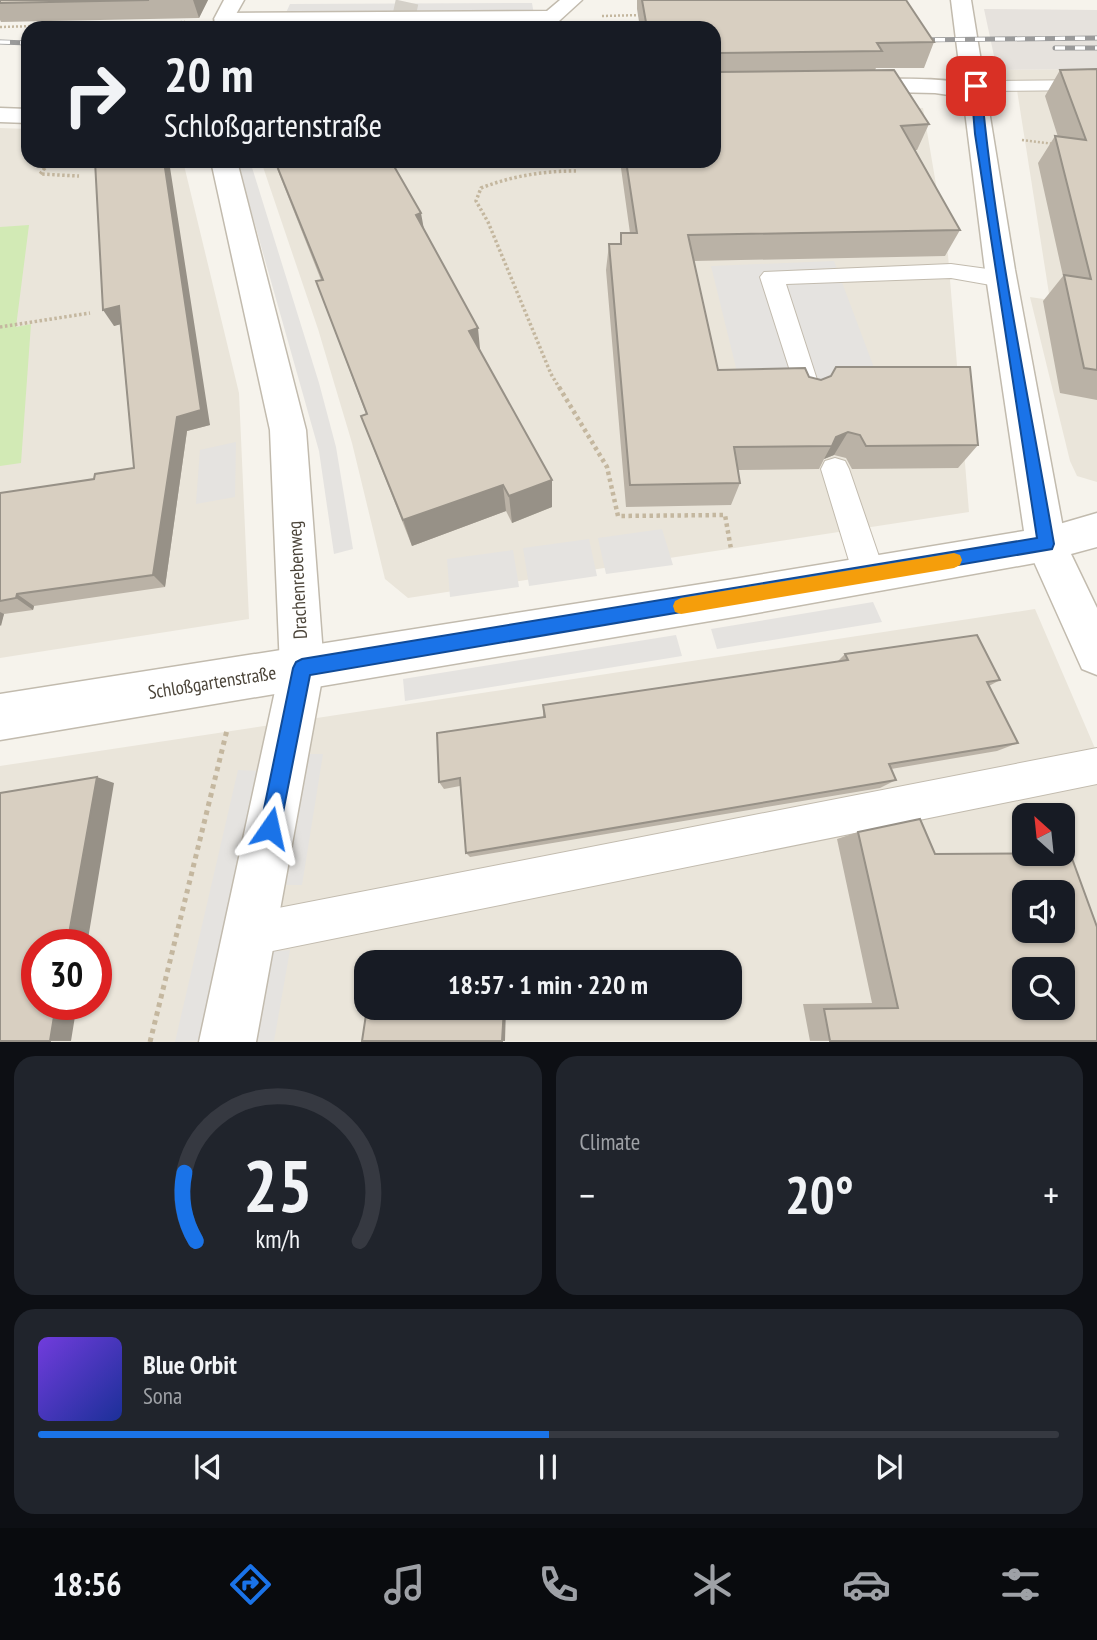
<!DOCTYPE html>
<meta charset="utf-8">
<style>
body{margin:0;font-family:"PT Sans Narrow",sans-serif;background:#20242c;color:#f1f3f6;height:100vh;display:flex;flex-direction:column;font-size:26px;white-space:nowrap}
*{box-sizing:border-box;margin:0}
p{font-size:23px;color:#9ea1a6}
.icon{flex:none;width:38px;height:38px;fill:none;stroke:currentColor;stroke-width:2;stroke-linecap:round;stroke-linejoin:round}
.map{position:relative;height:1042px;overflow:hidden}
.drawer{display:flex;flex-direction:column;gap:14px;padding:14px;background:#0d0f14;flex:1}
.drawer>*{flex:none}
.guide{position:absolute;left:21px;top:21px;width:700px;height:147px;border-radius:21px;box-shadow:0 2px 5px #0004;background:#171b24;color:#f1f3f6;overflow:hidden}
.needle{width:46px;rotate:333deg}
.fabs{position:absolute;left:1012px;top:803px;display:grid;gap:14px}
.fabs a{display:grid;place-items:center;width:63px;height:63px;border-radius:14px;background:#171b24;box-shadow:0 2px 5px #0004;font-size:35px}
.speed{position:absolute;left:21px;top:929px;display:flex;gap:14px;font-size:35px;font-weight:700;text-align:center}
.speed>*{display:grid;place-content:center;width:91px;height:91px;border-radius:50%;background:#171b24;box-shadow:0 2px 5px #0004;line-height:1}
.speed .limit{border:10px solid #d22;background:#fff;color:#111}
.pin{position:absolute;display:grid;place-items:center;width:60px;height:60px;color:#fff;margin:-30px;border-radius:14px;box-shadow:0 4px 10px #0006}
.me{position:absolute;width:77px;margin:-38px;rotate:11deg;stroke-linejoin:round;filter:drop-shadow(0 0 5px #0008)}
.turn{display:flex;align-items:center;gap:24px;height:147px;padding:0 28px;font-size:32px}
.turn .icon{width:91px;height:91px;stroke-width:2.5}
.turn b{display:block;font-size:49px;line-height:60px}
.big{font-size:52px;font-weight:700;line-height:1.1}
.drawer .tile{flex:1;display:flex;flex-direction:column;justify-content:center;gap:10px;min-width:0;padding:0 24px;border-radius:21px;background:#20242c}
.drawer .dial{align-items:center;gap:0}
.dial svg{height:182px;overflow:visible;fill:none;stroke:#363941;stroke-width:7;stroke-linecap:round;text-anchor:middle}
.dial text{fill:#f1f3f6;stroke:none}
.song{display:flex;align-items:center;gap:21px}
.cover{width:84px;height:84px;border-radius:10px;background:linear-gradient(135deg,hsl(260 70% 55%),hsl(230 70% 35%))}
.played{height:7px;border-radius:4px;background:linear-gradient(90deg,#1a73e8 50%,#363941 50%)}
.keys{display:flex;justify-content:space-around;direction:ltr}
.heat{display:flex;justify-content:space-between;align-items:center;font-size:38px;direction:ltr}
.drawer .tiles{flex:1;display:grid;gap:14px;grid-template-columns:1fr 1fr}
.tile:last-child{grid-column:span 2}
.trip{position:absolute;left:354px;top:950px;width:388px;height:70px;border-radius:21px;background:#171b24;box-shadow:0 2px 5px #0004;font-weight:700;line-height:70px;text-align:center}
.dock{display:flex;height:112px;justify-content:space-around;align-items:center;background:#090b0e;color:#9ea1a6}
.dock .icon{width:49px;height:49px}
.dock .current{color:#1a73e8}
.dock b{font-size:32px;color:#f1f3f6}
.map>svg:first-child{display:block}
.residential{fill:#eae5da;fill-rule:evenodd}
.industrial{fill:#e6e2dd}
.green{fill:#d2eab5}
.parking{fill:#e5e3e0}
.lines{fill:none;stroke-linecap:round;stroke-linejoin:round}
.minor-tunnel{stroke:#d4d0c8;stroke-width:23;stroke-dasharray:23 11;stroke-linecap:butt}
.service-casing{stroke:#c2bbae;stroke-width:2}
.pedestrian-casing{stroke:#c2bbae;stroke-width:3}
.minor-casing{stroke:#c2bbae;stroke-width:3}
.tertiary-casing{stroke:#c2bbae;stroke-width:3}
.path-far3{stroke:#c4b79f;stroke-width:2.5;stroke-dasharray:2 2;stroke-linecap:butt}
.path-far2{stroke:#c4b79f;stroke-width:3.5;stroke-dasharray:2.5 2.5;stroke-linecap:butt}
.path-far1{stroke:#c4b79f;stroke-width:4.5;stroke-dasharray:3.5 3.5;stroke-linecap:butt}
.path{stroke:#c4b79f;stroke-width:5;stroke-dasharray:4.5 4.5;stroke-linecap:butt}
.service{fill:#fff;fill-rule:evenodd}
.pedestrian{fill:#fff;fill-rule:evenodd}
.minor{fill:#fff;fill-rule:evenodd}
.tertiary{fill:#fff;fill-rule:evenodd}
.rail-casing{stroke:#9a9a9a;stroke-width:5}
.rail{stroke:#fff;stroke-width:3.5;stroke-dasharray:10;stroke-linecap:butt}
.wall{fill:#bab2a6}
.shaded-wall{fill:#979187}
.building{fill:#d8cfc1;stroke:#979187;stroke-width:2;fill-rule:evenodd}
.route{fill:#1a73e8;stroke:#114b97;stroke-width:2}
.slow{fill:#f59e0b}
.labels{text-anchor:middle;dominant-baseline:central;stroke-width:5;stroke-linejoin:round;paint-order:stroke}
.street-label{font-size:19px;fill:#4b4439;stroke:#fff}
</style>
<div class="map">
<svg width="1097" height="1042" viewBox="0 0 1097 1042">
<rect width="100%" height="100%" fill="#f6f3ec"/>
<!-- residential -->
<path class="residential" d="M 1097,69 L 1097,482 L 1077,476 L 1070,461 L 1030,297 L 1050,300 L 1017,90 L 997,70 Z
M 923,108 L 948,255 L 969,512 L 408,598 L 385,579 L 352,443 L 318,329 L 261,161 L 714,161 L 714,109 Z
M 0,128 L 28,129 L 28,161 L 183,161 L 239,393 L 249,619 L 0,658 Z
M 1035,609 L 1097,753 L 1097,1041 L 0,1042 L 0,766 ZM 1024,816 L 1062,816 L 1062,854 L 1024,854 ZM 1024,892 L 1062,892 L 1062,931 L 1024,931 ZM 37,945 L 96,945 L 96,1004 L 37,1004 ZM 366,962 L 730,962 L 730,1008 L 366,1008 ZM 1024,970 L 1062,970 L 1062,1008 L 1024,1008 Z"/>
<!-- industrial -->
<path class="industrial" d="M 984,9 L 1097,10 L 1097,69 L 997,70 Z"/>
<!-- green -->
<path class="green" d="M 29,225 L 16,327 L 31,324 L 21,463 L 0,466 L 0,227 Z"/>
<!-- parking -->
<path class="parking" d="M 532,3 L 534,15 L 284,17 L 290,4 Z
M 237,161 L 250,161 L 319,383 L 336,447 L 353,549 L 334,554 L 319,451 Z
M 834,261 L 879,381 L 739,380 L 711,266 Z
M 236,442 L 235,497 L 196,504 L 200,450 Z
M 662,529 L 673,565 L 606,574 L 598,538 Z
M 589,539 L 597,576 L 529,586 L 523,548 Z
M 513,550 L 519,587 L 450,597 L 447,559 Z
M 873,602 L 882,622 L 717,649 L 711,629 Z
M 676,635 L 682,656 L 405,701 L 403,679 Z
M 301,754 L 323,754 L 302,885 L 278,885 Z
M 238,770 L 259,771 L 200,1041 L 175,1042 Z
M 290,950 L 274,1041 L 248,1042 L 265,952 Z"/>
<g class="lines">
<!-- minor-tunnel -->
<path class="minor-tunnel" d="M 404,16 L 407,2"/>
<!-- service casing -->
<g class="service-casing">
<path id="service" d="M 1097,80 L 1097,90 L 976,91 L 967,86 L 976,81 Z
M 951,264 L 1002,271 L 1010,274 L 1014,279 L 1010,284 L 1002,287 L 951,278 L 786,284 L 821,392 L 817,399 L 808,402 L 799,399 L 760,277 L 764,272 Z
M 835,458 L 845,461 L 849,469 L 885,574 L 880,584 L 869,588 L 858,584 L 853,574 L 821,469 L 825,461 Z
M 1097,748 L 1097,784 L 248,956 L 233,950 L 227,935 L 233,920 L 248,914 Z"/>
</g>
<!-- pedestrian casing -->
<g class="pedestrian-casing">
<path id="pedestrian" d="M 224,0 L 244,0 L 231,23 L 217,23 L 214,19 Z"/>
</g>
<!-- minor casing -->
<g class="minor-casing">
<path id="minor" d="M 560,0 L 582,0 L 559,21 L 552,23 L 233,25 L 233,28 L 211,28 L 217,15 L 224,13 L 547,11 Z
M 853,79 C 897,79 941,76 984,87 L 988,92 L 984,97 L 976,99 L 935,93 L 845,91 L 841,86 L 845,81 Z
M 0,108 L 28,109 L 28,123 L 0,122 Z
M 211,161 L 237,161 L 306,430 L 324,668 L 256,1042 L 199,1042 L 280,668 L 270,430 Z
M 1097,513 L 1097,547 L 1071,554 L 1097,608 L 1097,675 L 1082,669 L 1026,544 L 1032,532 Z"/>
</g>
<!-- tertiary casing -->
<g class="tertiary-casing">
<path id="tertiary" d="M 951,0 L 971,0 L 1015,270 L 1066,544 L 1060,556 L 1046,561 L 740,616 L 0,740 L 0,694 L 740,578 L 1024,531 L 985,270 Z"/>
</g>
<!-- path-far3 -->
<path class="path-far3" d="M 602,16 L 642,15
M 0,27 L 185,22
M 1022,140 L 1055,144
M 43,170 L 50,161"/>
<!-- path-far2 -->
<path class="path-far2" d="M 45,168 L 40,174 L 79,176
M 0,327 L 90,313
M 560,389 L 551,374 L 488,222 L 476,201 L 481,188 C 512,176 543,171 576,171"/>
<!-- path-far1 -->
<path class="path-far1" d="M 559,387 L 607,467 L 618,516 L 725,515 L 731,549"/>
<!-- path -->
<path class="path" d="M 150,1042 L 227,730"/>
<!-- service -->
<use href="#service" class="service"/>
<!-- pedestrian -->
<use href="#pedestrian" class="pedestrian"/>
<!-- minor -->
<use href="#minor" class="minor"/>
<!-- tertiary -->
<use href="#tertiary" class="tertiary"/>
<!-- rail casing -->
<g class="rail-casing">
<path id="rail" d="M 915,40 L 1097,38
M 0,42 L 28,43
M 1055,48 L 1097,48"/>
</g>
<!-- rail -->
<use href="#rail" class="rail"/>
</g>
<!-- wall -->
<path class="wall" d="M 0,0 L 208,0 L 199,18 L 1,22 L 0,20 Z
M 637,0 L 906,0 L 934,42 L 924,68 L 876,68 L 875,70 L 929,124 L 917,150 L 915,150 L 960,230 L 945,256 L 694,261 L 718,370 L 809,377 L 978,445 L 958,468 L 852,469 L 846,458 L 834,455 L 824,459 L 819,469 L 738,470 L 740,483 L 731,505 L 626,507 L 606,270 L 609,244 L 620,244 L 621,233 L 630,233 L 620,161 L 714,161 L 714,28 L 640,28 L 637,9 Z
M 1097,69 L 1097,400 L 1060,393 L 1043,301 L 1063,276 L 1038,163 L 1055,136 L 1058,137 L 1045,96 L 1060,70 Z
M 95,161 L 210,425 L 187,431 L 165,587 L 34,606 L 33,610 L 4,614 L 0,626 L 0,493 L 94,479 L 134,468 L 120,324 L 114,326 Z
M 274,161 L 391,161 L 481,352 L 552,480 L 552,507 L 512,523 L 506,511 L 412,546 L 372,445 L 361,416 L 366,414 L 316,281 L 321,280 Z
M 845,654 L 1000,680 L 989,686 L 1018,743 L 997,751 L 891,769 L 896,780 L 880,788 L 470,857 L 466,853 L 460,786 L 444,789 L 439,782 L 543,717 L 543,705 L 837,662 Z
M 858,832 L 935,854 L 1097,1041 L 810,1041 L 803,1004 L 872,1003 L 837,839 Z"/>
<!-- shaded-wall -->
<path class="shaded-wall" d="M 193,0 L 208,0 L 199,18 Z
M 164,161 L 169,161 L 210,425 L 187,431 L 165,587 L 153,575 Z
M 421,213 L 427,246 L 416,215 Z
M 119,306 L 129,322 L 114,326 L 103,310 Z
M 478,328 L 481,359 L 469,331 Z
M 848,432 L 834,455 L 824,459 L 836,437 Z
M 552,480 L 552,507 L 512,523 L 509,496 Z
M 503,485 L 506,511 L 412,546 L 403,520 Z
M 17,594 L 34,606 L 33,610 L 16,598 Z
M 0,612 L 4,614 L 1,626 L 0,625 Z
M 97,777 L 114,783 L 87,945 L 67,945 Z
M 56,1004 L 77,1004 L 71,1041 L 50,1041 Z
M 504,1008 L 506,1008 L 505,1041 L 502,1041 Z"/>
<!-- building -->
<path class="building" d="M 0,0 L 149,0 L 0,3 Z
M 642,0 L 906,0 L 934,42 L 877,43 L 882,51 L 719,53 L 716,55 L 716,69 L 719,72 L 894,70 L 929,124 L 901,126 L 960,230 L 688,235 L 718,370 L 805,368 L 809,377 L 821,380 L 831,376 L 836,367 L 970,367 L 978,445 L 866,446 L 860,435 L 848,432 L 836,437 L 832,446 L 734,447 L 740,483 L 630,485 L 609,244 L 621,244 L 621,233 L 637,233 L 626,161 L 714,161 L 714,28 L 647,28 Z
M 1097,69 L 1097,370 L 1084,368 L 1064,275 L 1091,279 L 1055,136 L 1086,140 L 1060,70 Z
M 95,161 L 164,161 L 201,410 L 177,417 L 153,575 L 17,594 L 16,598 L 0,601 L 0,493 L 94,479 L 95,474 L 134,468 L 119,306 L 103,310 Z
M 275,161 L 391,161 L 421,213 L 416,215 L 478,328 L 469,331 L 552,480 L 509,496 L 503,485 L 403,520 L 361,416 L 367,414 L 316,281 L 323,280 Z
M 977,635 L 1000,680 L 987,682 L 1018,743 L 889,764 L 896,780 L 466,853 L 460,778 L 439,782 L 437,733 L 545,717 L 543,705 L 848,660 L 845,654 Z
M 97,777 L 67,945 L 37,945 L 37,1004 L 56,1004 L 50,1041 L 0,1041 L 0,793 Z
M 920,819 L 935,854 L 1070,853 L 1097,927 L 1097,1041 L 830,1041 L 824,1009 L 898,1008 L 858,832 ZM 1024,892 L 1062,892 L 1062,931 L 1024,931 ZM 1024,970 L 1062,970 L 1062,1008 L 1024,1008 Z
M 367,1008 L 504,1008 L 502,1041 L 362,1041 Z"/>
<!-- route -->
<path class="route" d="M 976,83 L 981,86 C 995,240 1028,392 1054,544 L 1052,549 L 310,675 L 280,828 L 277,835 L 270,838 L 263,835 L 260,828 L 293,668 L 296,662 L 302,659 L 1037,538 L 975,134 L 971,86 Z"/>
<!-- slow -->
<path class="slow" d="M 954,553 L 960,555 L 962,560 L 960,565 L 954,568 L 681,614 L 675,612 L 673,606 L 675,601 L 681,598 Z"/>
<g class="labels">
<!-- street labels -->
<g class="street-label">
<text transform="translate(297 580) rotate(-93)">Drachenrebenweg</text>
<text transform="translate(212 682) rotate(-9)">Schloßgartenstraße</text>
</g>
</g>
</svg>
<div class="fabs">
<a><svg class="needle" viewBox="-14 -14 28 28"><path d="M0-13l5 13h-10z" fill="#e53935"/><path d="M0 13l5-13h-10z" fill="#9ea1a6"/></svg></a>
<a><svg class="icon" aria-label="sound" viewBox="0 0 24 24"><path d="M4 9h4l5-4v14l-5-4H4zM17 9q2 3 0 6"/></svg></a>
<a><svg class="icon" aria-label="search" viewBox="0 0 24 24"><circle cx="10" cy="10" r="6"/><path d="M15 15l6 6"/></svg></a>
</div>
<div class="speed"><div class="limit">30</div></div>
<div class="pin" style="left:976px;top:86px;background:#d93025"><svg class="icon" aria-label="arrive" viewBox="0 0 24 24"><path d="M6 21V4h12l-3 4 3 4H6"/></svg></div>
<svg class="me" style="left:270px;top:828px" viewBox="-20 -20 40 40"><path d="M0-17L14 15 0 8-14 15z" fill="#1a73e8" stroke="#fff" stroke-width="4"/></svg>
<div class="trip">18:57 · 1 min · 220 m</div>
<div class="guide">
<div class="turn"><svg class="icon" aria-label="right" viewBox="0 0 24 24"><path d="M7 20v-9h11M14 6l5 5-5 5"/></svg><div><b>20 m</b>Schloßgartenstraße</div></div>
</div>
</div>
<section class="drawer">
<div class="tiles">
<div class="tile dial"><svg viewBox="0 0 100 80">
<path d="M14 69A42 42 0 1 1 86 69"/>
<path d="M14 69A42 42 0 0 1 9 39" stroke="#1a73e8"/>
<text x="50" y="56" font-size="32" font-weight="700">25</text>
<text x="50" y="72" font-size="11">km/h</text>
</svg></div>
<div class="tile"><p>Climate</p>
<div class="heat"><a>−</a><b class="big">20°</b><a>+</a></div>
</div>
<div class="tile">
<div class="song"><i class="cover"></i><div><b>Blue Orbit</b><p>Sona</p></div></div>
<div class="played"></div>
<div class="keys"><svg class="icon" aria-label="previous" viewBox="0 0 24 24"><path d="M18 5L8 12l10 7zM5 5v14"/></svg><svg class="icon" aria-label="pause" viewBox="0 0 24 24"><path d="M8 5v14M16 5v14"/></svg><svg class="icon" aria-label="next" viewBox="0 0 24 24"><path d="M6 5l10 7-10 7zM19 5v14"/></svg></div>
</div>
</div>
</section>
<nav class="dock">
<b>18:56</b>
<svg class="icon current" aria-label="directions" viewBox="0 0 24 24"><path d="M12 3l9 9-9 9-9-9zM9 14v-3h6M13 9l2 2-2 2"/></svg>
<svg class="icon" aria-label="music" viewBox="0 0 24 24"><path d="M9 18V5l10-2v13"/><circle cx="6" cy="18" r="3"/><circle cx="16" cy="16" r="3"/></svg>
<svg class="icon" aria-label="phone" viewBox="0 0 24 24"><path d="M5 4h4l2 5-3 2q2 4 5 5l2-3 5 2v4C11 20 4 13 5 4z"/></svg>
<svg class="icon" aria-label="climate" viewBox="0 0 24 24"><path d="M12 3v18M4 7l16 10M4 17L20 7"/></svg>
<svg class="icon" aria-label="car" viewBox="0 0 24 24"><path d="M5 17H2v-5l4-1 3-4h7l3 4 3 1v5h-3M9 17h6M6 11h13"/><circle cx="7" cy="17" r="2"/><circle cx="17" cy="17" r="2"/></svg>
<svg class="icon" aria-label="filters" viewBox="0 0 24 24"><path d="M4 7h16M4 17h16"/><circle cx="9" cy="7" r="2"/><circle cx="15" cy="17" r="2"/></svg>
</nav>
